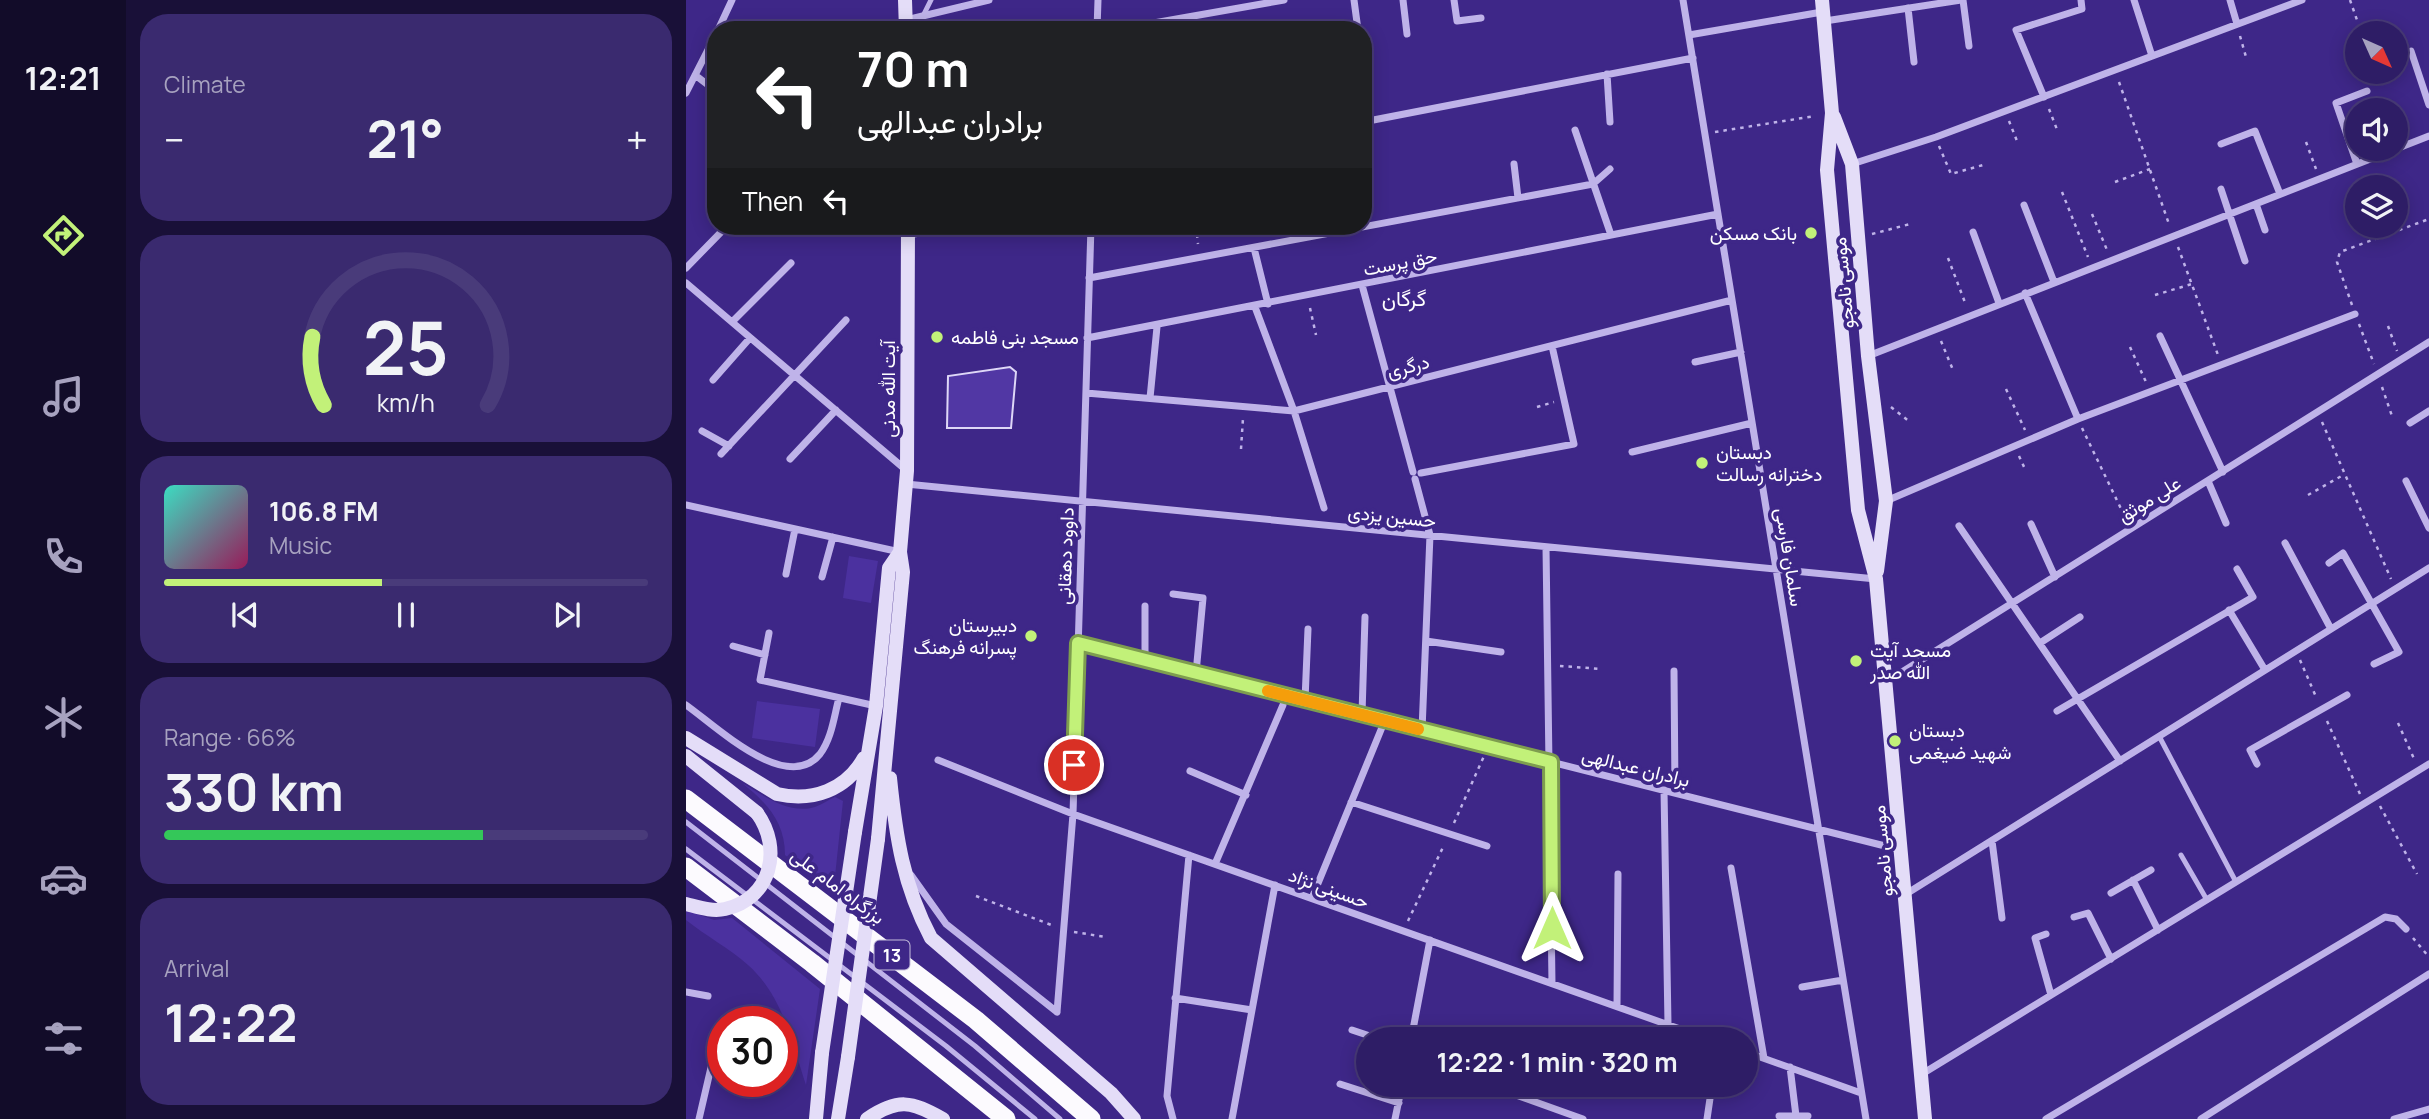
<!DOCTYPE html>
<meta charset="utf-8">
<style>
body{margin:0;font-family:Manrope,Vazirmatn,sans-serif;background:#3a2a6f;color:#f1f3f6;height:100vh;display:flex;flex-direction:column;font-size:26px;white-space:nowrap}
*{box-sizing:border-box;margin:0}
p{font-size:23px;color:#a7a2bf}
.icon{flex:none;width:38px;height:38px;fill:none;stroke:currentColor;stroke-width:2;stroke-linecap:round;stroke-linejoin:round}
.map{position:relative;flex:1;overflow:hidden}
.side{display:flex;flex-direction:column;gap:14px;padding:14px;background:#191038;width:560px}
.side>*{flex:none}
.guide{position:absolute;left:21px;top:21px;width:665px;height:214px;border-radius:28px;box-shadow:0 4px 18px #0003,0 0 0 2px #493b7a;background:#202124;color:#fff;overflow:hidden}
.needle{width:46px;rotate:135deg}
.controls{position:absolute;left:1659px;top:21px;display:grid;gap:14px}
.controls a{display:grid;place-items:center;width:63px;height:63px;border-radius:50%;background:#2e1d66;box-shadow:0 4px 18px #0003,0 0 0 2px #493b7a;font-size:35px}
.speed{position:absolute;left:21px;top:1006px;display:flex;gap:14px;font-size:35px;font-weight:700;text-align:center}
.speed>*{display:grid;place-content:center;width:91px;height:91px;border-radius:50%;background:#2e1d66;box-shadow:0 4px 18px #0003,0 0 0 2px #493b7a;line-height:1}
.speed .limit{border:10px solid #d22;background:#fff;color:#111}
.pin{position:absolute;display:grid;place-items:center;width:60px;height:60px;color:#fff;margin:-30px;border:4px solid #fff;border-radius:50%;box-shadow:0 2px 7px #0007}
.me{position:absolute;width:77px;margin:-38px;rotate:0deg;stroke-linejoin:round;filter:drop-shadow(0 0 5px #0008)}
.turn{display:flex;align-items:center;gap:24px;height:147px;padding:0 35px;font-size:32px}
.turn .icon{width:91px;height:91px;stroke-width:2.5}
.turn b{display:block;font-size:49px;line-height:60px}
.then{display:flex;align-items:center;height:66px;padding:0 35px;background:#0003;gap:14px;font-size:26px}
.big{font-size:52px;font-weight:700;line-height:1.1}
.side .card{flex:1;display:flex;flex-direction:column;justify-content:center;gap:10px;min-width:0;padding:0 24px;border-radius:28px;background:#3a2a6f}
.side .dial{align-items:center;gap:0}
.dial svg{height:182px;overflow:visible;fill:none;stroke:#493b7a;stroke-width:7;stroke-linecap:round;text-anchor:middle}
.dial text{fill:#f1f3f6;stroke:none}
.song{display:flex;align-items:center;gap:21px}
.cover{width:84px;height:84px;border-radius:10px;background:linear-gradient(135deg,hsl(170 70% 55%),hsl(330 70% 35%))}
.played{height:7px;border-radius:4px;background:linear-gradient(90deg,#c2f179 45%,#493b7a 45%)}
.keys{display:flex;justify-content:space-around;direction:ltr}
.heat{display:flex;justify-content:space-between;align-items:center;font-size:38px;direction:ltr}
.charge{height:10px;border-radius:5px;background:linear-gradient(90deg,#34c759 66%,#493b7a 0)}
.trip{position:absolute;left:670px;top:1027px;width:402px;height:70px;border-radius:35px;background:#2e1d66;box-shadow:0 4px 18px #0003,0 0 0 2px #493b7a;font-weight:700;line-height:70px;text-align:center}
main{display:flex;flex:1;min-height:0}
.menu{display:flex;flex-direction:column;width:126px;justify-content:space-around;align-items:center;background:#120c29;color:#a7a2bf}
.menu .icon{width:49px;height:49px}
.menu .on{color:#c2f179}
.menu b{font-size:32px;color:#f1f3f6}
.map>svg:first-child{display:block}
.green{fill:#4b319f}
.building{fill:#5137a4;stroke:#ded7f7;stroke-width:2}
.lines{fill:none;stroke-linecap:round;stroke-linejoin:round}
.path{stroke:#bfb3e9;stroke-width:2.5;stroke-dasharray:3.5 5;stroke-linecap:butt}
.service{stroke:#bfb3e9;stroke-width:5}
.minor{stroke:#bfb3e9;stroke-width:7}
.secondary{stroke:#e4ddf8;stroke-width:14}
.trunk{stroke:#fcfafe;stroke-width:19}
.secondary-bridge{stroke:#e4ddf8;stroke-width:14}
.route-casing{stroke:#7e9d4f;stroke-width:18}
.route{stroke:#c2f179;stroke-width:12}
.slow{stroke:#f59e0b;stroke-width:12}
.poi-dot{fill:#c2f179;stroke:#3e2788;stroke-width:2.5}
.labels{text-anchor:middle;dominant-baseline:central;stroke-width:7;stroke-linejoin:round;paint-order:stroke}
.shield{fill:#3e2788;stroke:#c5bedb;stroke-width:2}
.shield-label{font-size:18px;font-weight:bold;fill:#fff}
.poi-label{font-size:19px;fill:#fff;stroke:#3e2788;text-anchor:start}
.street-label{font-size:19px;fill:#fff;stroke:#3e2788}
.neighbourhood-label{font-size:21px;fill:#fff;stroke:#3e2788}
</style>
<main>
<nav class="menu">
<b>12:21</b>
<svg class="icon on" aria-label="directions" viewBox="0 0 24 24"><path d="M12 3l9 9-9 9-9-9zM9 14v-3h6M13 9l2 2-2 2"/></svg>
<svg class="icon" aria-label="music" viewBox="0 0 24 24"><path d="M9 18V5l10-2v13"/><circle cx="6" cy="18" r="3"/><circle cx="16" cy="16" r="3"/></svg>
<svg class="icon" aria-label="phone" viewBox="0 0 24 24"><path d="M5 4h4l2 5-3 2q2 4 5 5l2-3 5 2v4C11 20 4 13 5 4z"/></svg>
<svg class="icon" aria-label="climate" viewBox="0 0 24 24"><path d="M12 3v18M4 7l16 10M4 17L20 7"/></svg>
<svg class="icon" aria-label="car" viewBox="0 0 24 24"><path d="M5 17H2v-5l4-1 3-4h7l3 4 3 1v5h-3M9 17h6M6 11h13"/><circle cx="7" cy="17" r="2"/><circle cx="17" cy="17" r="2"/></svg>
<svg class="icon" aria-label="filters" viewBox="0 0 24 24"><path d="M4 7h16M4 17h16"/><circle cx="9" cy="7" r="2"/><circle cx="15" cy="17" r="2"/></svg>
</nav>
<section class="side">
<div class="card"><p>Climate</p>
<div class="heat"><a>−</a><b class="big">21°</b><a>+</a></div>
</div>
<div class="card dial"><svg viewBox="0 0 100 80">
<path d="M14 69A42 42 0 1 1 86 69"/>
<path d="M14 69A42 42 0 0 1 9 39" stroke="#c2f179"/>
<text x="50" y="56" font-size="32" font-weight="700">25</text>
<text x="50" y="72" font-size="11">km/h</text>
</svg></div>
<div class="card">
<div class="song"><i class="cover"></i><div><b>106.8 FM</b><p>Music</p></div></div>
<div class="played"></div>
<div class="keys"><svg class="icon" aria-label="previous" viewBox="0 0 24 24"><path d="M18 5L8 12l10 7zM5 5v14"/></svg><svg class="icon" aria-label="pause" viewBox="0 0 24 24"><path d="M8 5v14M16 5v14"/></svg><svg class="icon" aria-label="next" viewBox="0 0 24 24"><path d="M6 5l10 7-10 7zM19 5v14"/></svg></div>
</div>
<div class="card"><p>Range · 66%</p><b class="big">330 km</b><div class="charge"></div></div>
<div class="card"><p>Arrival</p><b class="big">12:22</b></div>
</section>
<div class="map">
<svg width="1743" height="1119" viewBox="0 0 1743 1119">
<rect width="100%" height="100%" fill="#3e2788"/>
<!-- green -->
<path class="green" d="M 163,556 L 192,561 L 185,603 L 157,598 Z
M 71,701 L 134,709 L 129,747 L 66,738 Z
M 56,783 C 77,795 103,815 129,807 C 135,805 142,800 149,797 L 157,801 L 147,895 L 99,855 C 99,822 81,803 56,783 Z
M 0,910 L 28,920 L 46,918 L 134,989 L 120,1085 C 106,1043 97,996 62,965 C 43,948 20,936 0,920 Z"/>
<!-- building -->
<path class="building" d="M 324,367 L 330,372 L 325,428 L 261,428 L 262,376 Z"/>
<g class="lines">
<!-- path -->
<path class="path" d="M 1664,0 L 1671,20
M 1554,36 L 1560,57
M 1433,82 L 1483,224
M 1363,109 L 1372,132
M 1323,121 L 1331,141
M 1029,132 L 1129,116
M 1620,142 L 1630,169
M 1253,146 L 1265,174 L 1297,165
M 1429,182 L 1464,169
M 1376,192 L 1402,257
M 1406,214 L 1421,250
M 510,226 L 512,244
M 1186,234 L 1224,224
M 1492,247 L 1532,355
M 1262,258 L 1280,305
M 1469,295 L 1506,284
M 1666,305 L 1651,262 L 1654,252 L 1743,219
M 624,308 L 630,335
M 1673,324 L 1688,364
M 1702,326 L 1711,351
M 1255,341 L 1267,370
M 1444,347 L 1460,382
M 1696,387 L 1707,419
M 1320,389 L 1339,430
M 851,407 L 868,402
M 1205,407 L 1224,422
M 1636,422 L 1705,579
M 1396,428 L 1439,517
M 555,449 L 557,418
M 1333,456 L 1339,469
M 1622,495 L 1659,474
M 1614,660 L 1631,699
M 874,666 L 916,669
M 1641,721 L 1674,794
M 1712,723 L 1729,761
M 1694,806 L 1731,874
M 768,823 L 798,756
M 290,896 L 368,926
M 722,921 L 758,845
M 388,932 L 420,937
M 1727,938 L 1743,957"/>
<!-- service -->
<path class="service" d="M 230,30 L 245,0
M 1473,736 L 1550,882
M 0,822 L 289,1046 L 374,1119
M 0,849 L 260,1046 L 349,1119
M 1495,855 L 1521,900"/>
<!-- minor -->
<path class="minor" d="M 668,0 L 672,30
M 717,0 L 721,34
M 768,0 L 771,21 L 795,18
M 997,0 L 1180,1119
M 1277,0 L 1283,46
M 1448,0 L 1466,56
M 1544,0 L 1551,24
M 1222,8 L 1228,62
M 220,20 L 303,0
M 1139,21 L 1275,0
M 32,30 L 46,0
M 411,30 L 412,0
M 428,30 L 598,0
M 1003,35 L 1136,12
M 1725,51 L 1743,105
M 921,74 L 924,122
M 9,75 L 30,91
M 0,93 L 30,34
M 1358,97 L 1330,30 L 1396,9 L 1395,0
M 677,122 L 1007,58
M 889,130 L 925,235
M 1535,144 L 1569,131 L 1594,194
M 828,164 L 832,198
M 1166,164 L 1250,137 L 1616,0
M 1671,164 L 1650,103 L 1681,91
M 1535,189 L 1559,261
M 1570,204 L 1579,230
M 1338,205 L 1368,282
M 210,226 L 222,235 L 275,226
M 1287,232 L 1313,303
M 568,248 L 582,304
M 0,268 L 41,226
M 403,278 L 907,184 L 924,169
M 0,283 L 220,470
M 676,285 L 727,472
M 1339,293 L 1392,419
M 569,307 L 608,411 L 638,508
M 46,322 L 105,263
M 1474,336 L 1537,472
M 401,338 L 1032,214
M 1182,356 L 1743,136
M 1009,362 L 1055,352
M 27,380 L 64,338
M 400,393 L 608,411 L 1046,300
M 464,398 L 471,327
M 1724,423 L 1743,411
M 16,431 L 43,446
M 946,452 L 1066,423
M 35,454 L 160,320
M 104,459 L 150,410
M 735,473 L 888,444 L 866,346
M 729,479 L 744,535 L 736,730
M 1522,481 L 1540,523
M 1720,481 L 1743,528
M 220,484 L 1190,579
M 1200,501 L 1392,419 L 1669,314
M 0,505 L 214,552
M 1345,524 L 1369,577
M 1273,526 L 1434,761
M 1599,543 L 1645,629
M 860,547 L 866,983
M 1643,563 L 1657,553 L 1713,652 L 1688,664
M 100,574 L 109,529
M 136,577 L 147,537
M 487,594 L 517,598 L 510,673
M 1543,610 L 1579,670
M 83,633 L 74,680 L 190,706
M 740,641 L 815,652
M 392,643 L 1215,850
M 1354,643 L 1394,617
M 47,646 L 79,655
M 459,660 L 459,606
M 988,671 L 989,793
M 1200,682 L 1743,342
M 619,700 L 622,629
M 0,705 C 30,726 101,795 134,754 C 146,738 148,716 153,698
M 1371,711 L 1567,597 L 1551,569
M 676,714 L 679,617
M 252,760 L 387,814 L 1025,1040
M 1571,764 L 1564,750 L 1661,695
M 504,771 L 560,795
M 978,790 L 982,1024
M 665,802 L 801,846
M 1306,841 L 1316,918
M 529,864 L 597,705
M 1045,868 L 1078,1058
M 225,875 L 260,924 L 371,1012
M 1447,880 L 1472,930
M 1425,893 L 1465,870
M 1220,894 L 1743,568
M 626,898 L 699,720
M 1388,917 L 1402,913 L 1425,959
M 1360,934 L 1349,938 L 1365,995
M 1116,987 L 1157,980
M 0,992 L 22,996
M 489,998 L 566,1010
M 931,1006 L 932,874
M 371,1012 L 387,814 L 405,226
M 666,1030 L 696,1040
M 725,1040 L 744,940
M 1060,1052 L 1175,1093
M 1104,1067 L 1110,1116
M 1236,1074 L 1743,764
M 654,1084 L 713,1103
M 802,1085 L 897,1119
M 1093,1116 L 1122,1116
M 13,1119 L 30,1046
M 487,1119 L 481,1096 L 503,855
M 546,1119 L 589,885
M 709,1119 L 716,1085
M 1021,1119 L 1026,1085
M 1360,1119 L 1699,917 L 1710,919 L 1720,929
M 1515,1119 L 1743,974
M 1708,1119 L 1743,1109"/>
<!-- secondary -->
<path class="secondary" d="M 219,0 L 220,30
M 1136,0 L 1146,113 L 1141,170 L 1172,510 L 1190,579 L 1239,1119
M 1148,117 L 1166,164 L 1182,356 L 1200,501 L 1191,571
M 0,738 L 91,794 C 127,802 160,790 178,758
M 0,756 L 71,813
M 204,778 C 210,837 217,885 245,938 L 425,1093 L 448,1119
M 169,832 L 190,706 L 203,568 L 214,552
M 192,839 L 217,572 L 214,552 L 221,471 L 222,226
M 130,1119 L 136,1053
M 152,1119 L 162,1057
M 181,1119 C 212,1098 225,1101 257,1119"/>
<!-- trunk -->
<path class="trunk" d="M 0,799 L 290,1020 L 405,1119
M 0,867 L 126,963 L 320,1119"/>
<!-- secondary-bridge -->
<path class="secondary-bridge" d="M 0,904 C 12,907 26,912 39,909 C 85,899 97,849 71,813
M 136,1053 L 169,832
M 162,1057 L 192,839"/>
</g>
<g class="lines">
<!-- route casing -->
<g class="route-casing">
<path id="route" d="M 388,765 L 392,643 L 865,762 L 866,928"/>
</g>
<!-- route -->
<use href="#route" class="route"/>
<!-- slow -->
<path class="slow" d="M 582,691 L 732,729"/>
</g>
<!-- markers -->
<g class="poi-dot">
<circle cx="1125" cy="233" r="7"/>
<circle cx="251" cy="337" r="7"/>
<circle cx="1016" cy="463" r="7"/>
<circle cx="345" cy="636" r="7"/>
<circle cx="1170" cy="661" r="7"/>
<circle cx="1209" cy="741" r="7"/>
</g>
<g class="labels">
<!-- shield labels -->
<rect class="shield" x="188.5" y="940.5" width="35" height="29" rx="5"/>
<g class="shield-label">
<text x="206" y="955">13</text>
</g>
<!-- poi labels -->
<g class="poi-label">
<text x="1111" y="233" text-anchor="end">بانک مسکن</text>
<text x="265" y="337">مسجد بنی فاطمه</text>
<text x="1030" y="452">دبستان<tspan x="1030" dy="22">دخترانه رسالت</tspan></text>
<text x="331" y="625" text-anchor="end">دبیرستان<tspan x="331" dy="22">پسرانه فرهنگ</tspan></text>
<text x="1184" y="650">مسجد آیت<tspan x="1184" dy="22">الله صدر</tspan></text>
<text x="1223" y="730">دبستان<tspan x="1223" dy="22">شهید ضیغمی</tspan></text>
</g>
<!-- street labels -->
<g class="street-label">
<text transform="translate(714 262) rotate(-11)">حق پرست</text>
<text transform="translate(1157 283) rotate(-95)">موسی نامجو</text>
<text transform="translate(722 366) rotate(-14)">درگری</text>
<text transform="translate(202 389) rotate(-90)">آیت الله مدنی</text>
<text transform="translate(1463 499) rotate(-32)">علی موثق</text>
<text transform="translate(706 516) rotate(6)">حسین یزدی</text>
<text transform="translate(379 556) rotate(-88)">داوود دهقانی</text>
<text transform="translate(1104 557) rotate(81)">سلمان فارسی</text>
<text transform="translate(950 767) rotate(14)">برادران عبدالهی</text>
<text transform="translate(1196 851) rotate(-95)">موسی نامجو</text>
<text transform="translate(152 886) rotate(37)">بزرگراه امام علی</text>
<text transform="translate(643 888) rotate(20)">حسینی نژاد</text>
</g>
<!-- neighbourhood labels -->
<g class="neighbourhood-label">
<text x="718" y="298">گرگان</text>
</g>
</g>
</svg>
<div class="controls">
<a><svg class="needle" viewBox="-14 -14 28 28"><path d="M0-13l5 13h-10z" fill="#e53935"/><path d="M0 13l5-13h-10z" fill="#a7a2bf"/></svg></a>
<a><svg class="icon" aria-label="sound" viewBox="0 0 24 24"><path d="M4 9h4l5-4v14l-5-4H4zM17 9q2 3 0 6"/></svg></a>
<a><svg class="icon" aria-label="layers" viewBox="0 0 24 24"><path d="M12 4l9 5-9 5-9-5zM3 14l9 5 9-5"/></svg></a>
</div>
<div class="speed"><div class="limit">30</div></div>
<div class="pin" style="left:388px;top:765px;background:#d93025"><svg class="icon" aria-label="arrive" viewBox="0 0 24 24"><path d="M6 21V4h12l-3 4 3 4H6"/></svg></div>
<svg class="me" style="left:866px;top:928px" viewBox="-20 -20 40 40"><path d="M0-17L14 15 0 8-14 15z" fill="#c2f179" stroke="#fff" stroke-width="4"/></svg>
<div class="trip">12:22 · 1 min · 320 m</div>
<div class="guide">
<div class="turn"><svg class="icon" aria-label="left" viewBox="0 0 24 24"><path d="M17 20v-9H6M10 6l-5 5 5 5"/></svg><div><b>70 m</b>برادران عبدالهی</div></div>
<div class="then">Then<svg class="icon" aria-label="left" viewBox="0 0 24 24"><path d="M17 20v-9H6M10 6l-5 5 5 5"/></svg></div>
</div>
</div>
</main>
